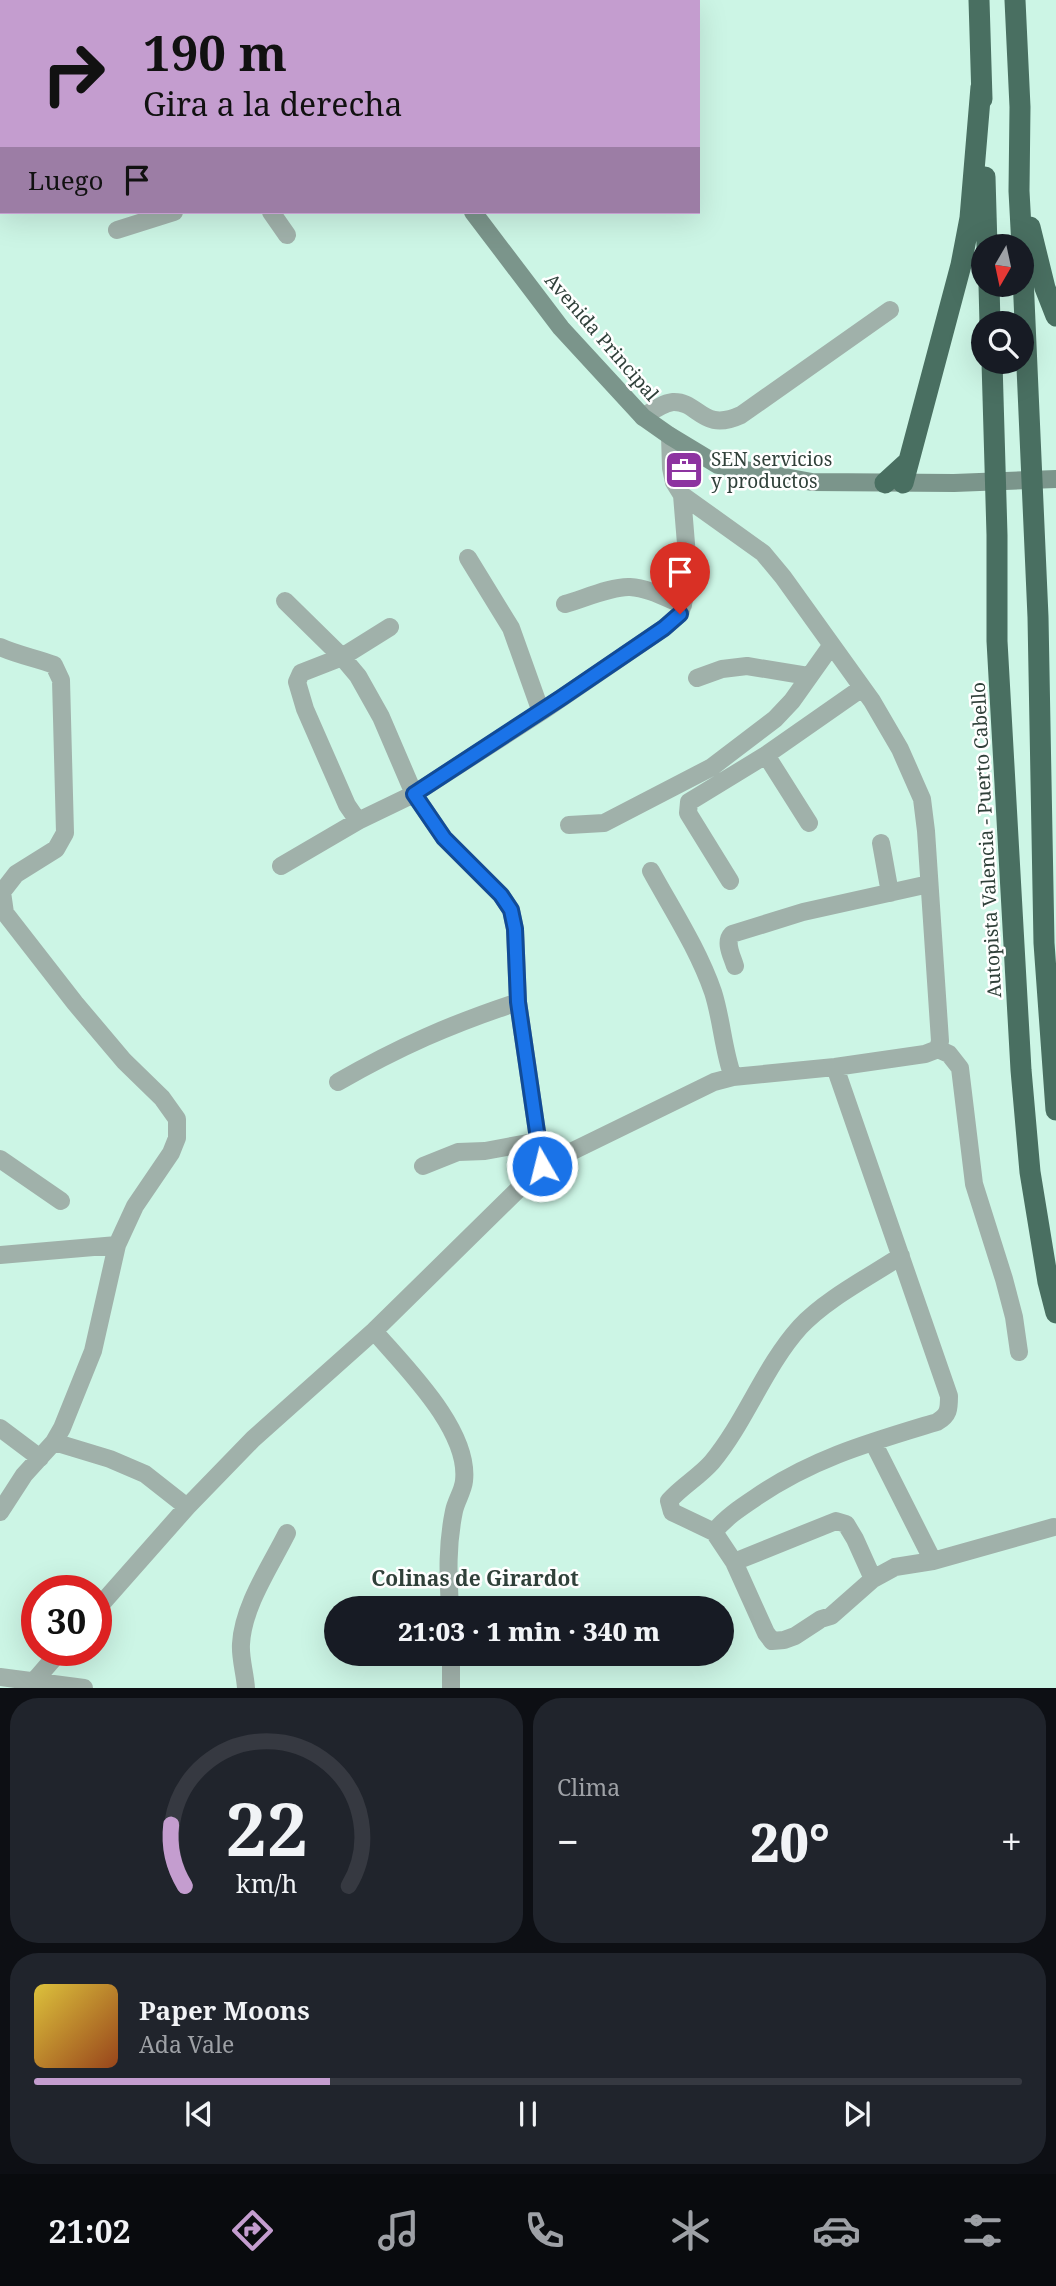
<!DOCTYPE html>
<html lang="es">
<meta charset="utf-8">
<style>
body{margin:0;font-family:"Noto Serif",serif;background:#20242c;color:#f1f3f6;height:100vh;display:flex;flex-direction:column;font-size:26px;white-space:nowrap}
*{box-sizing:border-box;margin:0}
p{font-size:23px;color:#9ea1a6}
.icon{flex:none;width:38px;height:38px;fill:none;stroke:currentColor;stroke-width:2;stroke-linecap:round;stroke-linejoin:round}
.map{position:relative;height:1688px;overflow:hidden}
.drawer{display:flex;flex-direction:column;gap:10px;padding:10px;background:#0d0f14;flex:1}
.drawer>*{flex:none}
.banner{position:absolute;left:0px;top:0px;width:700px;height:214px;box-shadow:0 7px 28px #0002;background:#c49dcf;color:#111;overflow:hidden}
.needle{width:46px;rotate:189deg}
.controls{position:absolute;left:971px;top:234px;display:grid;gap:14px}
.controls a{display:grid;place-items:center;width:63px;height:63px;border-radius:50%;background:#171b24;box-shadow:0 7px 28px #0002;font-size:35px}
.speed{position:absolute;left:21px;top:1575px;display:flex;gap:14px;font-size:35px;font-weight:700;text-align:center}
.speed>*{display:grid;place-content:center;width:91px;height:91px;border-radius:50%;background:#171b24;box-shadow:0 7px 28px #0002;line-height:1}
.speed .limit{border:10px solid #d22;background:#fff;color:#111}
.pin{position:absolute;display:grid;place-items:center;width:60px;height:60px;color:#fff;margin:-72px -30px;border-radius:50% 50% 50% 0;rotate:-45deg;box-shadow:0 0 7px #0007}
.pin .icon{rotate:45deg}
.me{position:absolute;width:77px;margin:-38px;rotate:352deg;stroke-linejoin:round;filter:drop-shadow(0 0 5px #0008)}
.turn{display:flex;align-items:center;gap:24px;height:147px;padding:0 28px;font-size:32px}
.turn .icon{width:91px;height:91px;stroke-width:2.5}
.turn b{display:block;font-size:49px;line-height:60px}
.then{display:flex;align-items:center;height:66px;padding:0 28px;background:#0003;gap:14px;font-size:26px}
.big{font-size:52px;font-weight:800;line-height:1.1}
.drawer .card{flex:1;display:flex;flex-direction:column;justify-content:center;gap:10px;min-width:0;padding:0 24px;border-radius:28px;background:#20242c}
.drawer .dial{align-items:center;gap:0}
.dial svg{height:182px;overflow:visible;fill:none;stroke:#363941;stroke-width:7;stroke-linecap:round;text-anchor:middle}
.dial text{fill:#f1f3f6;stroke:none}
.song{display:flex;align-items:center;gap:21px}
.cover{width:84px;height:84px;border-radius:10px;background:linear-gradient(135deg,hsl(50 70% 55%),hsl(20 70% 35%))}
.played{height:7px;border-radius:4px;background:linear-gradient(90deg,#c49dcf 30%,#363941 30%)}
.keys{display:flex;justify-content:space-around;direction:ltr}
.heat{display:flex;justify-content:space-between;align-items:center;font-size:38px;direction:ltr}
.drawer .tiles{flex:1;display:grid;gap:10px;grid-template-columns:1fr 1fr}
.card:last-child{grid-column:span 2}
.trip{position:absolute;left:324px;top:1596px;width:410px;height:70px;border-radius:35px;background:#171b24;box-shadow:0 7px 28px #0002;font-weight:800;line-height:70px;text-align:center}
.dock{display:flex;height:112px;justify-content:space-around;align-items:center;background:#090b0e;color:#9ea1a6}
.dock .icon{width:49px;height:49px}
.dock .on{color:#c49dcf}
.dock b{font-size:32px;color:#f1f3f6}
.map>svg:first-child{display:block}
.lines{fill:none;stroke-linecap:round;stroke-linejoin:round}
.street{stroke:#a0b1aa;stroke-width:18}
.secondary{stroke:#7b958b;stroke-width:18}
.highway{stroke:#496f61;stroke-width:21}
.route-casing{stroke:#114b97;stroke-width:18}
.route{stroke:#1a73e8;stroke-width:12}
.labels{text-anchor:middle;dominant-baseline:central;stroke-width:5;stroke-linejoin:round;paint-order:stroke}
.street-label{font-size:19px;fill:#30413a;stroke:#fff}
.poi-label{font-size:19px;fill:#30413a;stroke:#fff;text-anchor:start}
.neighbourhood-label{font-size:21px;font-weight:bold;fill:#30413a;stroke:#fff}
</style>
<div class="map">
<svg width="1056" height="1688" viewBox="0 0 1056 1688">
<rect width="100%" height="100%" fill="#ccf5e5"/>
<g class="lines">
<!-- street -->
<path class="street" d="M 142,0 L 143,2
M 59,2 L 61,0
M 533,2 L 538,0
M 0,57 L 2,55
M 271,212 L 287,235
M 117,230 L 174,212
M 643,417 C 652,411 663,403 673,402 C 699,401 702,433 741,415 L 890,310
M 468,558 L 511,628 L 541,712
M 285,601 L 342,657 L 390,627
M 565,604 C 583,599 612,586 630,587 C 648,588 666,598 683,605
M 0,647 C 17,655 36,658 54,665 L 61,680 L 65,833 L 56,849 L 16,874 L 2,892 L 5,913 L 75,1003 L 124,1061 L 162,1098 L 177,1119 L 177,1138 L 171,1153 L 135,1206 L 117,1245 L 93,1351 L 62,1428 L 54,1442 L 24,1475 L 0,1512
M 697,678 L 722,669 L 747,666 L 808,676
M 766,755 L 809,823
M 358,821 L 347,805 L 305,709 L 297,682 L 301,673 L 342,657 L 358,676 L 381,717 L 414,794 L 444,838 L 501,895 L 511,910 L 515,929 L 518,1002 L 542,1166
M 569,825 L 604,823 L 712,767 L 775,719 L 792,701 L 831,646
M 881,843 L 890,893
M 281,866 L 358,821 L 414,794 L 541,712 L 664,628 L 680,614 L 686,593 L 688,568 L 682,495 L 674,482 L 671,468 L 670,436
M 651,871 C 673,911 698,949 713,992 C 722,1020 723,1050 733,1077
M 730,881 L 688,813 L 689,802 L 766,755 L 862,688
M 735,966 C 732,956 724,942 732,934 L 803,912 L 929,884
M 938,1049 L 949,1054 L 960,1068 L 974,1184 L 1004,1279 L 1014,1317 L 1019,1352
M 338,1082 C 399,1047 451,1024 518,1002
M 0,1159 L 61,1201
M 423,1166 L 458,1152 L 485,1151 L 539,1141
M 0,1255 L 117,1245
M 901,1256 C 869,1277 826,1299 800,1327 C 764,1367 746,1421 712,1462 C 699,1477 682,1486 669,1501 L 672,1512 L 714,1532 L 734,1562 L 766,1633 L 772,1641 L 784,1640 L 795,1636 L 821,1619 L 831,1616 L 873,1579 L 895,1567 L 933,1561 L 1054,1527
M 374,1331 C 405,1367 470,1430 464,1481 C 463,1491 456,1501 454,1511 C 447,1545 448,1574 450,1608
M 0,1428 L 40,1458
M 54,1442 L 110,1459 L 145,1474 L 187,1507
M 873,1442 L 933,1561
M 714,1532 C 725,1518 740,1508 755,1498 C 813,1458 871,1442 937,1422 C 949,1415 949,1409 949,1396 L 835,1067
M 734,1562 L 836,1521 L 846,1524 L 855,1539 L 873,1579
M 96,1610 L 187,1507 L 253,1439 L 374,1331 L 542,1166 L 714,1082 L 733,1077 L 835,1067 L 925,1054 L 938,1049 L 940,1041 L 926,831 L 922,799 L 900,749 L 872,701 L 783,577 L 763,553 L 682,495
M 451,1654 L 451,1688
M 0,1677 L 84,1688
M 29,1687 L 61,1650
M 246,1688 C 245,1673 240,1658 241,1644 C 243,1606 270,1567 287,1533"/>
<!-- secondary -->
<path class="secondary" d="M 312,0 L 314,2
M 473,212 L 561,328 L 643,417 L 670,436 L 718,465 L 812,482 L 954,483 L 1056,479"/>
<!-- highway -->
<path class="highway" d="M 979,0 L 982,99
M 1015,0 L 1020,107 L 1019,191 L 1022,247
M 985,177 L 987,247
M 1030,227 L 1045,288 L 1056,316
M 1022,254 L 1038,617 L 1044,943 L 1056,1110
M 989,285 L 990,324
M 992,362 L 997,535 L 997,641 L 1021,1070 L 1030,1172 L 1048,1282 L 1056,1313
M 885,483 L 908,462
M 903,483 L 961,265 L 970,218 L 981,87"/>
</g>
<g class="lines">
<!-- route casing -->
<g class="route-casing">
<path id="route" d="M 542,1166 L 518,1002 L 515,929 L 511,910 L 501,895 L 444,838 L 414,794 L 561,698 L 664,628 L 680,614"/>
</g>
<!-- route -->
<use href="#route" class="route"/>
</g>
<!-- icons -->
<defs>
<g id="office-square" transform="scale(2.0125)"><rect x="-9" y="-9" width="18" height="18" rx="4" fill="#8d34a0" stroke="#fff"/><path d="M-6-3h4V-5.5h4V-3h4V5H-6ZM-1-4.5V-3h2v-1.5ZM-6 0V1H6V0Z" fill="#fff"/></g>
</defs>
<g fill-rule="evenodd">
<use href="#office-square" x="684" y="470"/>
</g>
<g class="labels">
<!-- street labels -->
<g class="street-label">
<text transform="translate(602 337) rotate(49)">Avenida Principal</text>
<text transform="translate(986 840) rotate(-93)">Autopista Valencia - Puerto Cabello</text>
</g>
<!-- poi labels -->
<g class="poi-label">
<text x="711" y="459">SEN servicios<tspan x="711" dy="22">y productos</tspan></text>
</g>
<!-- neighbourhood labels -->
<g class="neighbourhood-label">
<text x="475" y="1578">Colinas de Girardot</text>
</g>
</g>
</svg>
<div class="controls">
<a><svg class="needle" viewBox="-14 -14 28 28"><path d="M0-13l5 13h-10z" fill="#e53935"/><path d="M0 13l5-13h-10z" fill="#9ea1a6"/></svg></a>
<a><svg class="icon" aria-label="search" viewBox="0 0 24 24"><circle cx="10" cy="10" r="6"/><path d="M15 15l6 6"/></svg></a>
</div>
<div class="speed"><div class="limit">30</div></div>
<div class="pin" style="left:680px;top:614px;background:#d93025"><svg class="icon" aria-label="arrive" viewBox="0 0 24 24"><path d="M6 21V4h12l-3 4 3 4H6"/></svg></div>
<svg class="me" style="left:542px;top:1166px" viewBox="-20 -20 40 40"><circle r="17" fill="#1a73e8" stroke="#fff" stroke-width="3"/><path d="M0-11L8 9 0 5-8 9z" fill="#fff"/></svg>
<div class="trip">21:03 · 1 min · 340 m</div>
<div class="banner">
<div class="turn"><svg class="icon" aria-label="right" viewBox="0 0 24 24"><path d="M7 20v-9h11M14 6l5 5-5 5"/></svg><div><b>190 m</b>Gira a la derecha</div></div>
<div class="then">Luego<svg class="icon" aria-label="arrive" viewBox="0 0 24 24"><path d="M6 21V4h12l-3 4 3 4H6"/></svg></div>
</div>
</div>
<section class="drawer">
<div class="tiles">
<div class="card dial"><svg viewBox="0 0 100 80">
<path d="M14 69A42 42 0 1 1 86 69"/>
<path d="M14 69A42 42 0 0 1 8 42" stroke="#c49dcf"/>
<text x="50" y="56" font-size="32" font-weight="700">22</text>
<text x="50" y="72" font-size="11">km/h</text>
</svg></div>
<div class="card"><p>Clima</p>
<div class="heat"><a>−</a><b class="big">20°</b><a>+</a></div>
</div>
<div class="card">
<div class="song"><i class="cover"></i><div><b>Paper Moons</b><p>Ada Vale</p></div></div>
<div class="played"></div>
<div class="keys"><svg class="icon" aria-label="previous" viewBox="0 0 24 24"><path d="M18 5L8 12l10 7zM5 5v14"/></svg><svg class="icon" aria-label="pause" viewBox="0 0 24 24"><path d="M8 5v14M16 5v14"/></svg><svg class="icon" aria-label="next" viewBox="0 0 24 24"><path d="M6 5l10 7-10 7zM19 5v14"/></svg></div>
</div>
</div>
</section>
<nav class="dock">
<b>21:02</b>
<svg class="icon on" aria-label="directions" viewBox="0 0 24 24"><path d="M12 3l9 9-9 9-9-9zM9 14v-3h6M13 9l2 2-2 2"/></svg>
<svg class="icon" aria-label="music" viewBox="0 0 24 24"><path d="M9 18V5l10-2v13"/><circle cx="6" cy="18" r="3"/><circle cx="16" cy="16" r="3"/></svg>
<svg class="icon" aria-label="phone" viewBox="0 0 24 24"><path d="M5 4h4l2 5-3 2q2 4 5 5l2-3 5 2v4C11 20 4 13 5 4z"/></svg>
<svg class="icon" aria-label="climate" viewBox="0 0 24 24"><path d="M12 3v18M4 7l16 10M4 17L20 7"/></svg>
<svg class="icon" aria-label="car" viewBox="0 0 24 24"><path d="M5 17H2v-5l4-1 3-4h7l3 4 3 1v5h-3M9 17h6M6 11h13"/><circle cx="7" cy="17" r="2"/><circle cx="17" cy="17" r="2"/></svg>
<svg class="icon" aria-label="filters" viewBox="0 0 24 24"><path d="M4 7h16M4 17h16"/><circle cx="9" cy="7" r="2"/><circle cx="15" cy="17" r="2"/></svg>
</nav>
